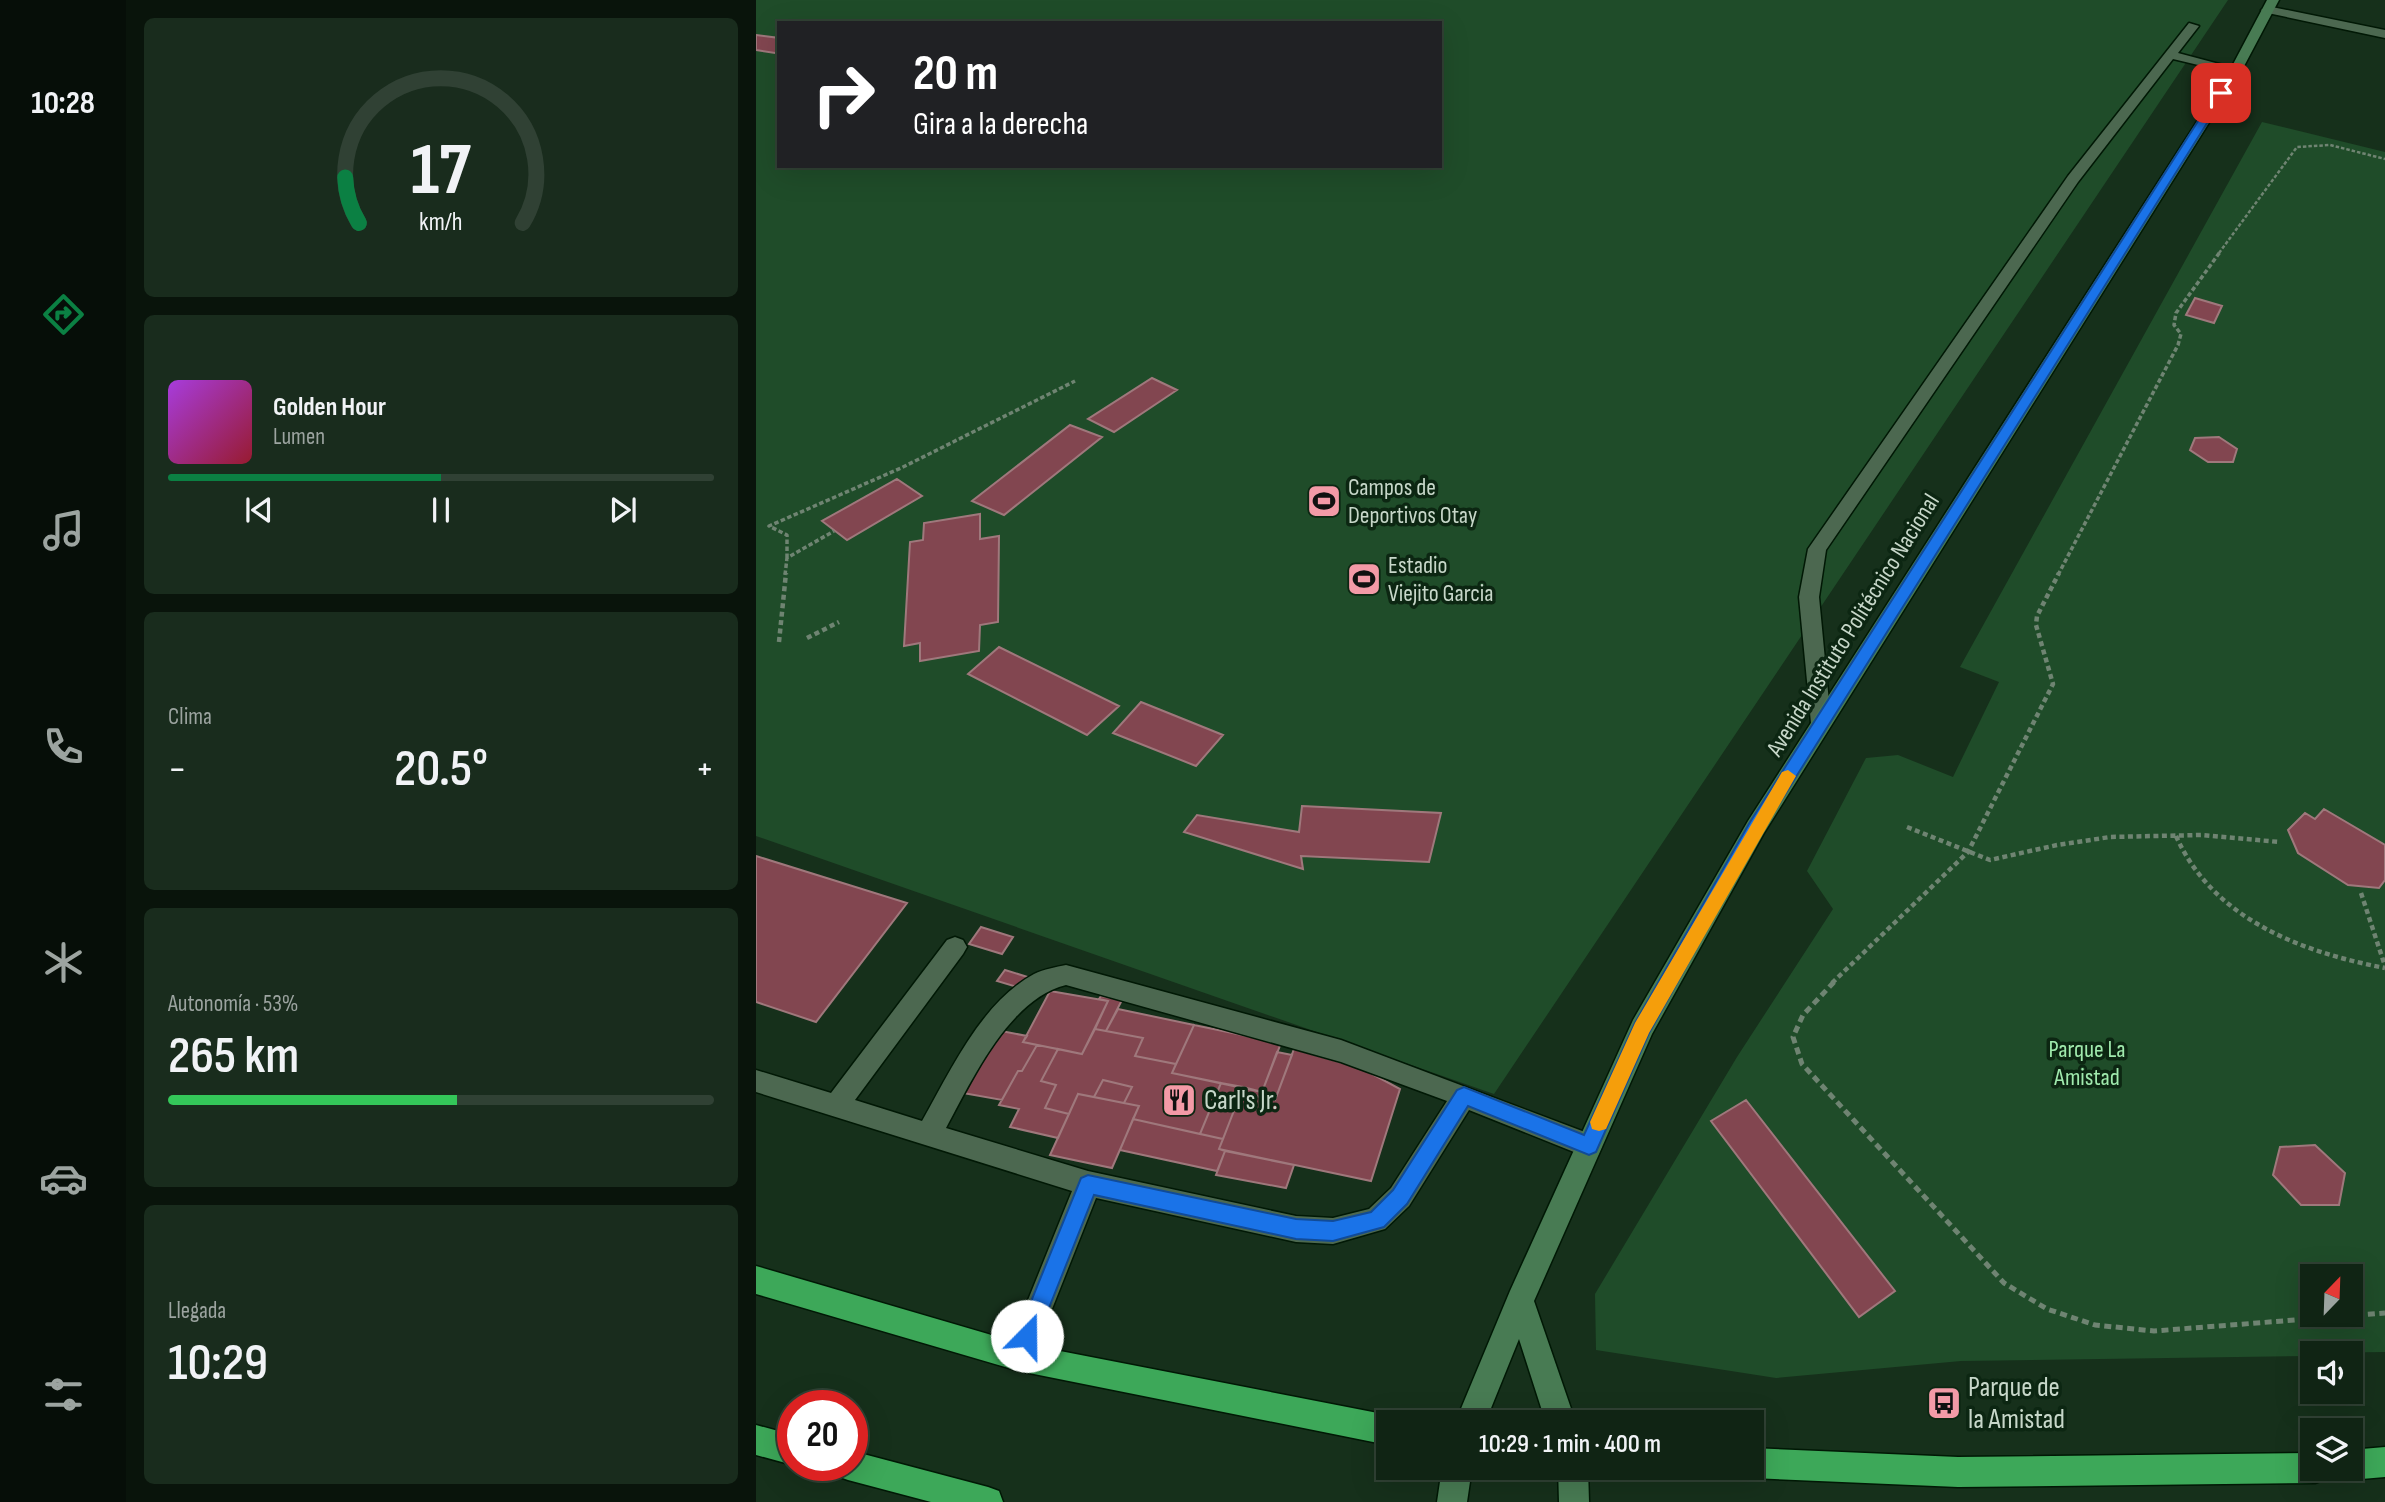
<!DOCTYPE html>
<html lang="es">
<meta charset="utf-8">
<style>
body{margin:0;font-family:"Sofia Sans Condensed",sans-serif;background:#192c1d;color:#f1f3f6;height:100vh;display:flex;flex-direction:column;font-size:26px;white-space:nowrap}
*{box-sizing:border-box;margin:0}
p{font-size:23px;color:#9ca4a0}
.icon{flex:none;width:38px;height:38px;fill:none;stroke:currentColor;stroke-width:2;stroke-linecap:round;stroke-linejoin:round}
.map{position:relative;flex:1;overflow:hidden}
.sheet{display:flex;flex-direction:column;gap:18px;padding:18px;background:#09140b;width:630px}
.sheet>*{flex:none}
.top-card{position:absolute;left:21px;top:21px;width:665px;height:147px;border-radius:0px;box-shadow:0 7px 28px #0002,0 0 0 2px #304134;background:#202124;color:#fff;overflow:hidden}
.needle{width:46px;rotate:23deg}
.tools{position:absolute;left:1544px;top:1264px;display:grid;gap:14px}
.tools a{display:grid;place-items:center;width:63px;height:63px;border-radius:0px;background:#102414;box-shadow:0 7px 28px #0002,0 0 0 2px #304134;font-size:35px}
.speed{position:absolute;left:21px;top:1390px;display:flex;gap:14px;font-size:35px;font-weight:700;text-align:center}
.speed>*{display:grid;place-content:center;width:91px;height:91px;border-radius:50%;background:#102414;box-shadow:0 7px 28px #0002,0 0 0 2px #304134;line-height:1}
.speed .limit{border:10px solid #d22;background:#fff;color:#111}
.pin{position:absolute;display:grid;place-items:center;width:60px;height:60px;color:#fff;margin:-30px;border-radius:14px;box-shadow:0 4px 10px #0006}
.me{position:absolute;width:77px;margin:-38px;rotate:22deg;stroke-linejoin:round;filter:drop-shadow(0 0 5px #0008)}
.turn{display:flex;align-items:center;gap:24px;height:147px;padding:0 21px;font-size:32px}
.turn .icon{width:91px;height:91px;stroke-width:2.5}
.turn b{display:block;font-size:49px;line-height:60px}
.big{font-size:52px;font-weight:600;line-height:1.1}
.sheet .card{flex:1;display:flex;flex-direction:column;justify-content:center;gap:10px;min-width:0;padding:0 24px;border-radius:10px;background:#192c1d}
.sheet .dial{align-items:center;gap:0}
.dial svg{height:182px;overflow:visible;fill:none;stroke:#304134;stroke-width:7;stroke-linecap:round;text-anchor:middle}
.dial text{fill:#f1f3f6;stroke:none}
.song{display:flex;align-items:center;gap:21px}
.cover{width:84px;height:84px;border-radius:10px;background:linear-gradient(135deg,hsl(280 70% 55%),hsl(350 70% 35%))}
.played{height:7px;border-radius:4px;background:linear-gradient(90deg,#0b8043 50%,#304134 50%)}
.keys{display:flex;justify-content:space-around;direction:ltr}
.heat{display:flex;justify-content:space-between;align-items:center;font-size:38px;direction:ltr}
.charge{height:10px;border-radius:5px;background:linear-gradient(90deg,#34c759 53%,#304134 0)}
.trip{position:absolute;left:620px;top:1410px;width:388px;height:70px;border-radius:0px;background:#102414;box-shadow:0 7px 28px #0002,0 0 0 2px #304134;font-weight:600;line-height:70px;text-align:center}
main{display:flex;flex:1;min-height:0}
.tabs{display:flex;flex-direction:column;width:126px;justify-content:space-around;align-items:center;background:#060e08;color:#9ca4a0}
.tabs .icon{width:49px;height:49px}
.tabs .selected{color:#0b8043}
.tabs b{font-size:32px;color:#f1f3f6}
.map>svg:first-child{display:block}
.green{fill:#1f4c29;fill-rule:evenodd}
.building{fill:#824650;stroke:#9f787c;stroke-width:2}
.lines{fill:none;stroke-linecap:round;stroke-linejoin:round}
.lane-casing{stroke:#011805;stroke-width:3}
.secondary-casing{stroke:#011805;stroke-width:3}
.highway-casing{stroke:#011805;stroke-width:3}
.path-far3{stroke:#6f8472;stroke-width:2.5;stroke-dasharray:3.5 2;stroke-linecap:butt}
.path-far2{stroke:#6f8472;stroke-width:3.5;stroke-dasharray:4.5 2.5;stroke-linecap:butt}
.path-far1{stroke:#6f8472;stroke-width:4.5;stroke-dasharray:5 3.5;stroke-linecap:butt}
.path{stroke:#6f8472;stroke-width:5;stroke-dasharray:7 4.5;stroke-linecap:butt}
.lane{fill:#4c6850;fill-rule:evenodd}
.secondary{fill:#487b53;fill-rule:evenodd}
.highway{fill:#3da859;fill-rule:evenodd}
.route{fill:#1a73e8;stroke:#114b97;stroke-width:2}
.slow{fill:#f59e0b}
.labels{text-anchor:middle;dominant-baseline:central;stroke-width:7;stroke-linejoin:round;paint-order:stroke}
.poi-label{font-size:24px;fill:#c7d7c9;stroke:#0c2612;text-anchor:start}
.street-label{font-size:24px;fill:#c7d7c9;stroke:#0c2612}
.park-label{font-size:24px;fill:#a0eaad;stroke:#0c2612}
.near-poi-label{font-size:28px;fill:#c7d7c9;stroke:#0c2612;text-anchor:start}
</style>
<main>
<nav class="tabs">
<b>10:28</b>
<svg class="icon selected" aria-label="directions" viewBox="0 0 24 24"><path d="M12 3l9 9-9 9-9-9zM9 14v-3h6M13 9l2 2-2 2"/></svg>
<svg class="icon" aria-label="music" viewBox="0 0 24 24"><path d="M9 18V5l10-2v13"/><circle cx="6" cy="18" r="3"/><circle cx="16" cy="16" r="3"/></svg>
<svg class="icon" aria-label="phone" viewBox="0 0 24 24"><path d="M5 4h4l2 5-3 2q2 4 5 5l2-3 5 2v4C11 20 4 13 5 4z"/></svg>
<svg class="icon" aria-label="climate" viewBox="0 0 24 24"><path d="M12 3v18M4 7l16 10M4 17L20 7"/></svg>
<svg class="icon" aria-label="car" viewBox="0 0 24 24"><path d="M5 17H2v-5l4-1 3-4h7l3 4 3 1v5h-3M9 17h6M6 11h13"/><circle cx="7" cy="17" r="2"/><circle cx="17" cy="17" r="2"/></svg>
<svg class="icon" aria-label="filters" viewBox="0 0 24 24"><path d="M4 7h16M4 17h16"/><circle cx="9" cy="7" r="2"/><circle cx="15" cy="17" r="2"/></svg>
</nav>
<section class="sheet">
<div class="card dial"><svg viewBox="0 0 100 80">
<path d="M14 69A42 42 0 1 1 86 69"/>
<path d="M14 69A42 42 0 0 1 8 49" stroke="#0b8043"/>
<text x="50" y="56" font-size="32" font-weight="700">17</text>
<text x="50" y="72" font-size="11">km/h</text>
</svg></div>
<div class="card">
<div class="song"><i class="cover"></i><div><b>Golden Hour</b><p>Lumen</p></div></div>
<div class="played"></div>
<div class="keys"><svg class="icon" aria-label="previous" viewBox="0 0 24 24"><path d="M18 5L8 12l10 7zM5 5v14"/></svg><svg class="icon" aria-label="pause" viewBox="0 0 24 24"><path d="M8 5v14M16 5v14"/></svg><svg class="icon" aria-label="next" viewBox="0 0 24 24"><path d="M6 5l10 7-10 7zM19 5v14"/></svg></div>
</div>
<div class="card"><p>Clima</p>
<div class="heat"><a>−</a><b class="big">20.5°</b><a>+</a></div>
</div>
<div class="card"><p>Autonomía · 53%</p><b class="big">265 km</b><div class="charge"></div></div>
<div class="card"><p>Llegada</p><b class="big">10:29</b></div>
</section>
<div class="map">
<svg width="1629" height="1502" viewBox="0 0 1629 1502">
<rect width="100%" height="100%" fill="#16301b"/>
<!-- green -->
<path class="green" d="M 0,0 L 1472,0 L 738,1094 L 0,836 ZM 23,23 L 684,23 L 684,166 L 23,166 Z
M 1506,122 L 1629,152 L 1629,1352 L 1556,1353 L 1556,1356 L 1205,1361 L 1020,1378 L 840,1350 L 839,1294 L 981,1057 L 1077,909 L 1051,871 L 1110,758 L 1142,755 L 1197,777 L 1243,682 L 1204,667 ZM 1556,1276 L 1594,1276 L 1594,1314 L 1556,1314 Z"/>
<!-- building -->
<path class="building" d="M 0,35 L 23,38 L 23,50 L 19,53 L 0,50 Z
M 1439,298 L 1466,306 L 1458,323 L 1430,315 Z
M 396,378 L 421,390 L 358,432 L 332,419 Z
M 314,425 L 346,437 L 248,515 L 216,501 Z
M 1463,437 L 1481,449 L 1477,462 L 1452,462 L 1434,450 L 1439,438 Z
M 141,479 L 166,496 L 91,540 L 66,521 Z
M 224,514 L 224,539 L 243,536 L 242,622 L 224,625 L 223,651 L 164,661 L 164,643 L 148,646 L 154,542 L 167,540 L 168,523 Z
M 243,647 L 363,706 L 331,735 L 212,674 Z
M 385,702 L 467,735 L 440,766 L 357,733 Z
M 546,806 L 685,813 L 673,862 L 545,856 L 547,869 L 428,832 L 441,815 L 543,832 Z
M 1568,809 L 1629,845 L 1629,880 L 1623,888 L 1592,885 L 1542,853 L 1532,830 L 1549,813 L 1559,819 Z
M 0,856 L 151,903 L 60,1022 L 0,1002 Z
M 225,927 L 257,937 L 246,954 L 213,944 Z
M 249,970 L 275,978 L 268,989 L 241,981 Z
M 294,991 L 352,1001 L 326,1054 L 267,1042 Z
M 345,996 L 366,1000 L 350,1031 L 339,1029 L 352,1001 L 343,999 Z
M 362,1009 L 438,1025 L 420,1064 L 379,1056 L 387,1038 L 350,1031 Z
M 438,1025 L 525,1043 L 506,1092 L 416,1073 Z
M 339,1029 L 387,1038 L 379,1056 L 420,1064 L 416,1073 L 465,1083 L 444,1134 L 377,1119 L 383,1106 L 368,1103 L 376,1087 L 347,1080 L 338,1097 L 322,1094 L 313,1114 L 289,1108 L 300,1085 L 285,1081 L 302,1049 L 326,1054 Z
M 240,1030 L 271,1036 L 267,1042 L 281,1045 L 266,1071 L 262,1071 L 246,1100 L 207,1093 Z
M 281,1045 L 302,1049 L 285,1081 L 300,1085 L 289,1108 L 313,1114 L 302,1138 L 254,1127 L 263,1109 L 243,1105 L 262,1071 L 266,1071 Z
M 538,1049 L 605,1068 L 644,1089 L 615,1181 L 463,1149 L 485,1093 L 519,1100 Z
M 521,1052 L 536,1055 L 519,1100 L 485,1093 L 487,1087 L 506,1092 Z
M 347,1080 L 376,1087 L 368,1103 L 338,1097 Z
M 465,1083 L 487,1087 L 467,1139 L 444,1134 Z
M 322,1094 L 383,1106 L 356,1168 L 294,1155 Z
M 990,1100 L 1139,1291 L 1103,1317 L 955,1121 Z
M 377,1119 L 467,1139 L 463,1149 L 469,1151 L 461,1171 L 364,1150 Z
M 1559,1145 L 1589,1173 L 1583,1205 L 1545,1205 L 1517,1175 L 1524,1147 Z
M 469,1151 L 538,1165 L 530,1188 L 460,1175 Z"/>
<g class="lines">
<!-- lane casing -->
<g class="lane-casing">
<path id="lane" d="M 1511,6 L 1629,30 L 1629,38 L 1507,12 L 1505,10 Z
M 1433,23 L 1443,26 L 1422,53 L 1486,70 L 1480,74 L 1417,59 L 1322,182 L 1070,550 L 1063,597 L 1075,723 L 1072,728 L 1065,731 L 1058,728 L 1055,723 L 1043,597 L 1052,549 L 1312,176 Z
M 199,937 L 207,940 L 211,947 L 207,954 L 99,1100 L 166,1121 C 195,1070 225,1003 278,974 C 288,969 300,967 310,965 L 585,1040 L 842,1137 L 846,1146 L 842,1155 L 833,1158 L 713,1110 L 653,1206 L 629,1229 L 577,1244 L 540,1242 L 340,1198 L 273,1367 L 263,1371 L 253,1367 L 249,1357 L 316,1191 L 0,1092 L 0,1070 L 75,1093 L 191,940 ZM 310,985 L 585,1062 L 691,1101 L 635,1188 L 613,1209 L 577,1218 L 540,1216 L 332,1171 L 190,1128 C 216,1080 253,999 310,985 Z"/>
</g>
<!-- secondary casing -->
<g class="secondary-casing">
<path id="secondary" d="M 1511,0 L 1523,0 L 1486,70 L 1008,833 L 896,1034 L 778,1301 L 820,1423 L 790,1423 L 763,1339 L 729,1423 L 699,1423 L 754,1291 L 877,1020 L 992,821 L 1474,70 Z
M 686,1468 L 716,1468 L 711,1502 L 681,1502 Z
M 802,1468 L 832,1468 L 833,1502 L 803,1502 Z"/>
</g>
<!-- highway casing -->
<g class="highway-casing">
<path id="highway" d="M 0,1266 L 263,1343 L 632,1415 L 644,1423 L 632,1423 L 632,1445 L 263,1371 L 0,1294 Z
M 0,1425 L 37,1435 L 37,1465 L 0,1455 Z
M 1629,1447 L 1629,1477 L 1594,1480 L 1583,1476 L 1580,1468 L 1594,1468 L 1594,1450 Z
M 996,1448 L 1202,1457 L 1556,1453 L 1556,1468 L 1574,1468 L 1570,1479 L 1559,1483 L 1202,1487 L 996,1478 L 985,1474 L 983,1468 L 996,1468 Z
M 96,1451 L 232,1487 L 243,1491 L 247,1502 L 175,1502 L 92,1480 L 81,1476 L 77,1465 L 96,1465 Z"/>
</g>
<!-- path-far3 -->
<path class="path-far3" d="M 1463,253 L 1541,147 L 1574,145 L 1629,159"/>
<!-- path-far2 -->
<path class="path-far2" d="M 31,558 L 31,535 L 13,526 L 145,468 L 319,381
M 29,575 L 31,558 L 78,531
M 1302,575 L 1422,345 L 1425,334 L 1418,325 L 1420,313 L 1464,252"/>
<!-- path-far1 -->
<path class="path-far1" d="M 51,638 L 83,622
M 23,642 L 30,573
M 1151,827 L 1234,860 L 1301,845 L 1354,837 L 1445,835 L 1523,842
M 1420,836 C 1457,919 1545,952 1629,968
M 1605,893 L 1629,966
M 1076,983 L 1212,852 L 1297,684 L 1280,625 L 1281,616 L 1303,573"/>
<!-- path -->
<path class="path" d="M 1078,982 L 1047,1015 L 1037,1037 L 1046,1064 L 1248,1283 L 1291,1309 L 1339,1325 L 1398,1331 L 1629,1313"/>
<!-- lane -->
<use href="#lane" class="lane"/>
<!-- secondary -->
<use href="#secondary" class="secondary"/>
<!-- highway -->
<use href="#highway" class="highway"/>
</g>
<!-- route -->
<path class="route" d="M 1465,90 L 1470,93 L 1006,831 L 893,1033 L 840,1152 L 833,1155 L 712,1106 L 651,1204 L 628,1227 L 577,1241 L 540,1239 L 338,1195 L 279,1343 L 271,1347 L 264,1343 L 261,1336 L 325,1178 L 332,1175 L 540,1219 L 577,1221 L 615,1212 L 637,1190 L 701,1090 L 708,1087 L 828,1135 L 879,1023 L 994,822 L 1460,93 Z"/>
<!-- slow -->
<path class="slow" d="M 1032,770 L 1040,776 L 893,1033 L 850,1129 L 843,1131 L 836,1129 L 834,1122 L 879,1023 L 1026,772 Z"/>
<!-- icons -->
<defs>
<g id="stadium-square" transform="scale(1.75)"><rect x="-9" y="-9" width="18" height="18" rx="4" fill="#f39aa7" stroke="#0c2612"/><path d="M0-5a6.5 5 0 1 0 0 10a6.5 5 0 1 0 0-10ZM-3.5-1.8h7v3.6h-7Z" fill="#111"/></g>
<g id="restaurant-square" transform="scale(1.75)"><rect x="-9" y="-9" width="18" height="18" rx="4" fill="#f39aa7" stroke="#0c2612"/><path d="M-5-6h1v4h1v-4h1v4h1v-4h1v5L-1.5 .5V6h-2V.5L-5-1ZM5-6V6H3V1.5H1.5Q1.5-4 5-6Z" fill="#111"/></g>
<g id="bus-square" transform="scale(1.75)"><rect x="-9" y="-9" width="18" height="18" rx="4" fill="#f39aa7" stroke="#0c2612"/><path d="M-5-6H5V4H4V6H2V4H-2V6H-4V4H-5ZM-3.5-4V0h7V-4ZM-3.5 1.2v1.5H-2V1.2ZM2 1.2v1.5H3.5V1.2Z" fill="#111"/></g>
</defs>
<g fill-rule="evenodd">
<use href="#stadium-square" x="568" y="501"/>
<use href="#stadium-square" x="608" y="579"/>
<use href="#restaurant-square" x="423" y="1100"/>
<use href="#bus-square" x="1188" y="1403"/>
</g>
<g class="labels">
<!-- poi labels -->
<g class="poi-label">
<text x="592" y="487">Campos de<tspan x="592" dy="28">Deportivos Otay</tspan></text>
<text x="632" y="565">Estadio<tspan x="632" dy="28">Viejito Garcia</tspan></text>
</g>
<!-- street labels -->
<g class="street-label">
<text transform="translate(1097 625) rotate(-58)">Avenida Instituto Politécnico Nacional</text>
</g>
<!-- park labels -->
<g class="park-label">
<text x="1331" y="1049">Parque La<tspan x="1331" dy="28">Amistad</tspan></text>
</g>
<!-- near-poi labels -->
<g class="near-poi-label">
<text x="448" y="1100">Carl's Jr.</text>
<text x="1212" y="1387">Parque de<tspan x="1212" dy="32">la Amistad</tspan></text>
</g>
</g>
</svg>
<div class="tools">
<a><svg class="needle" viewBox="-14 -14 28 28"><path d="M0-13l5 13h-10z" fill="#e53935"/><path d="M0 13l5-13h-10z" fill="#9ca4a0"/></svg></a>
<a><svg class="icon" aria-label="sound" viewBox="0 0 24 24"><path d="M4 9h4l5-4v14l-5-4H4zM17 9q2 3 0 6"/></svg></a>
<a><svg class="icon" aria-label="layers" viewBox="0 0 24 24"><path d="M12 4l9 5-9 5-9-5zM3 14l9 5 9-5"/></svg></a>
</div>
<div class="speed"><div class="limit">20</div></div>
<div class="pin" style="left:1465px;top:93px;background:#d93025"><svg class="icon" aria-label="arrive" viewBox="0 0 24 24"><path d="M6 21V4h12l-3 4 3 4H6"/></svg></div>
<svg class="me" style="left:271px;top:1336px" viewBox="-20 -20 40 40"><circle r="19" fill="#fff"/><path d="M0-13L10 11 0 6-10 11z" fill="#1a73e8"/></svg>
<div class="trip">10:29 · 1 min · 400 m</div>
<div class="top-card">
<div class="turn"><svg class="icon" aria-label="right" viewBox="0 0 24 24"><path d="M7 20v-9h11M14 6l5 5-5 5"/></svg><div><b>20 m</b>Gira a la derecha</div></div>
</div>
</div>
</main>
